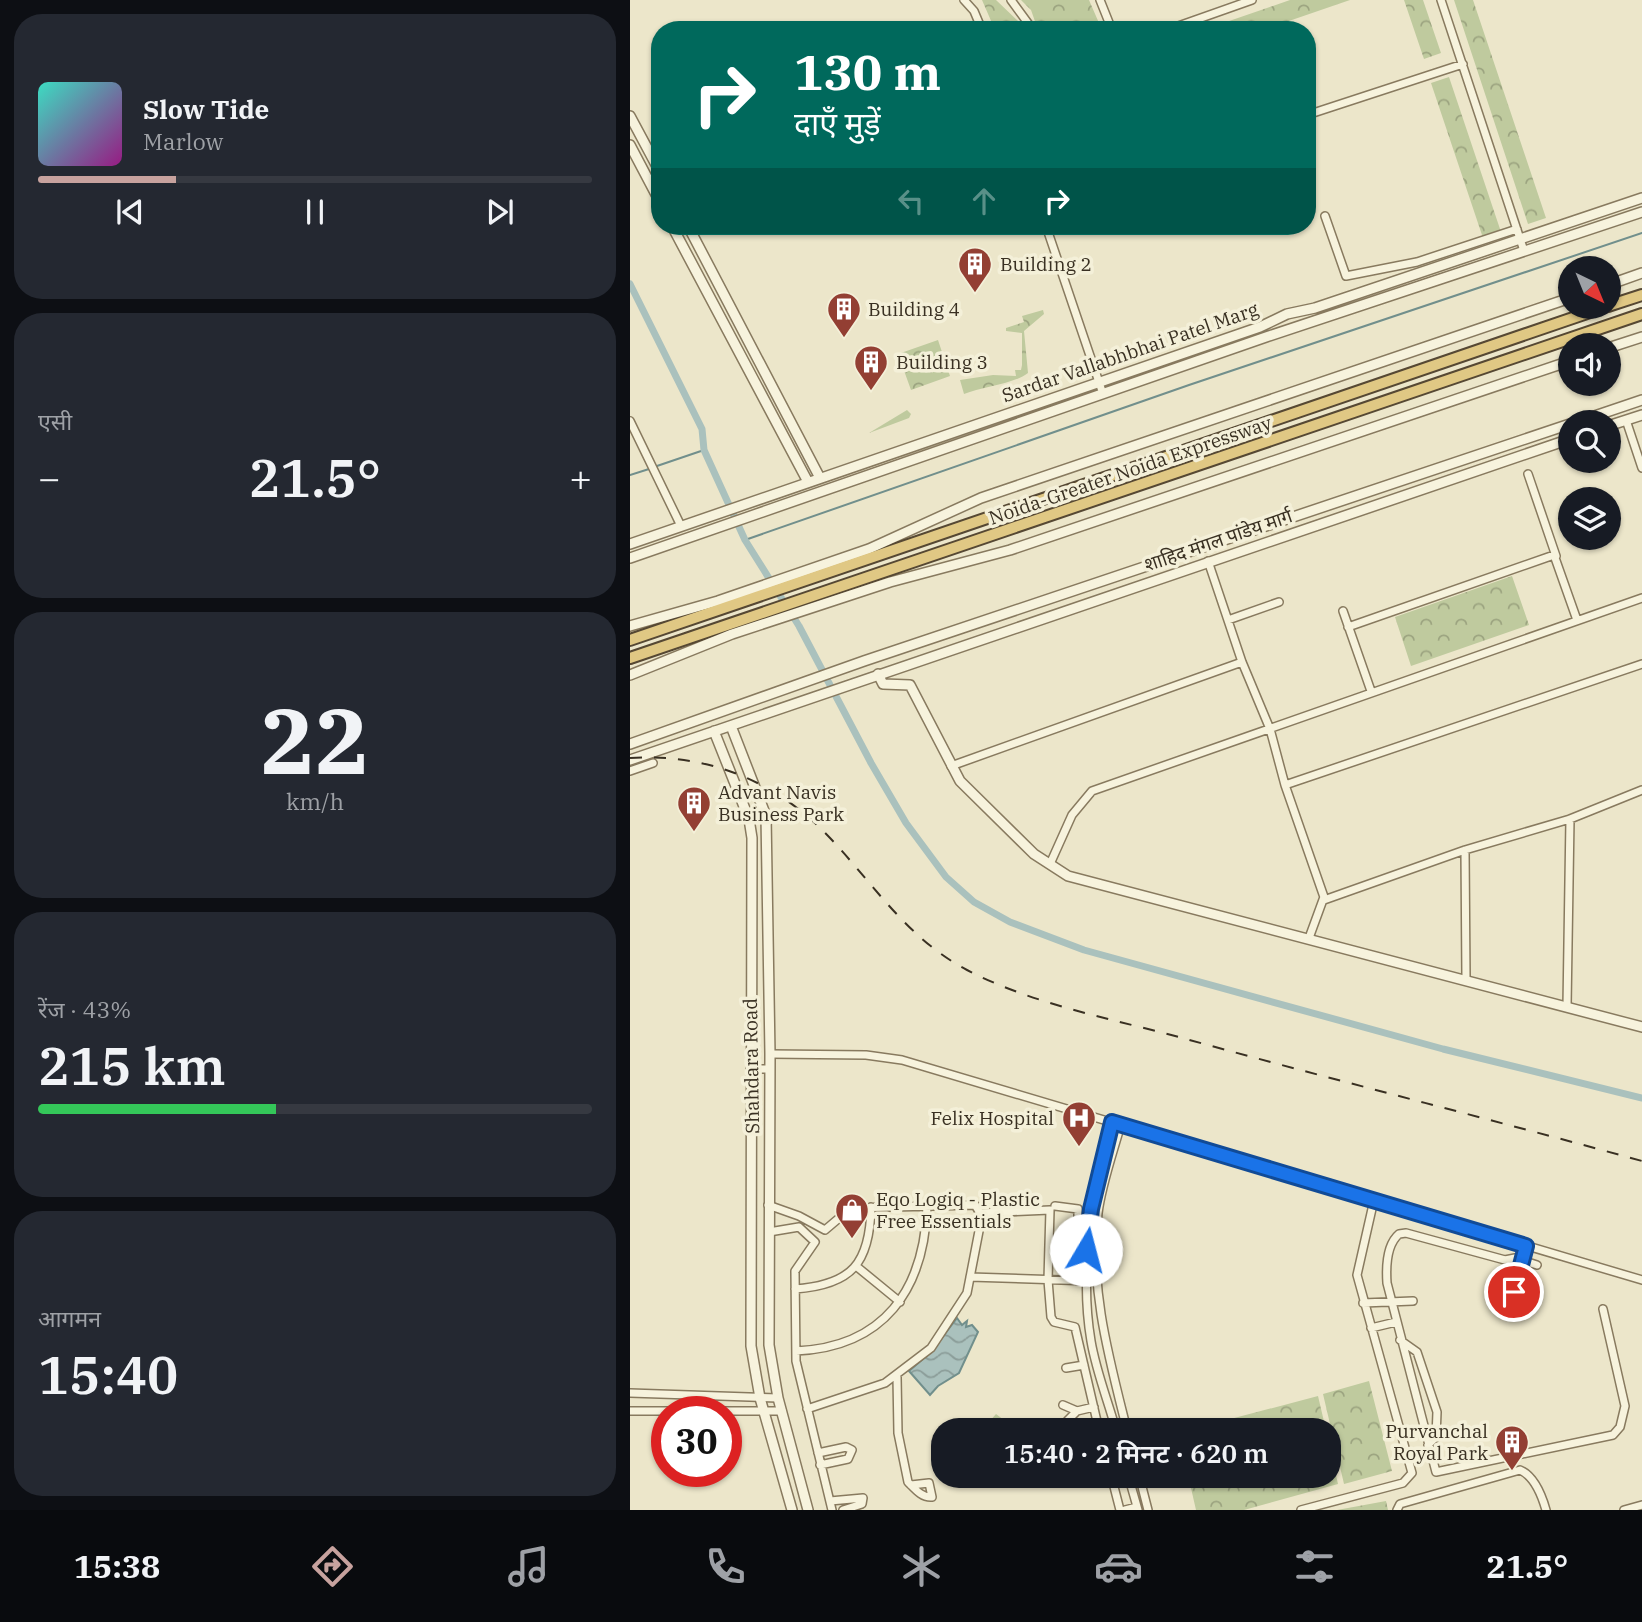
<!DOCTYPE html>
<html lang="hi">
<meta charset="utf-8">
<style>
body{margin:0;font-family:"IBM Plex Serif","Noto Sans Devanagari",serif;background:#242831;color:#f1f3f6;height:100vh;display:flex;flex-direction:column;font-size:26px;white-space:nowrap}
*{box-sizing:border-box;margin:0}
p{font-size:23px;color:#9ea1a6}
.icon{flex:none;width:38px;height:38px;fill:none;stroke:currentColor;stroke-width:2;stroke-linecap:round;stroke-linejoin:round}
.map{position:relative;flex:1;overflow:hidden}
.drawer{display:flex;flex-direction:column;gap:14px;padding:14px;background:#0d0f14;width:630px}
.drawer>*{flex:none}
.guide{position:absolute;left:21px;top:21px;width:665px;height:214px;border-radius:28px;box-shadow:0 2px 5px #0004;background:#00695c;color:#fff;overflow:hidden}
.needle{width:46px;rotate:137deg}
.controls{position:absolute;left:928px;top:256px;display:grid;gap:14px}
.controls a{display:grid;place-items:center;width:63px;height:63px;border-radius:50%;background:#171b24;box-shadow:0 2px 5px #0004;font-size:35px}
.speed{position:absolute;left:21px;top:1396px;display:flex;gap:14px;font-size:35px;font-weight:700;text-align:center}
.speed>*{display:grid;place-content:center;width:91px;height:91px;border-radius:50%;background:#171b24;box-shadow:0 2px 5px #0004;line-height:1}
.speed .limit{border:10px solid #d22;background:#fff;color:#111}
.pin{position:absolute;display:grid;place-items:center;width:60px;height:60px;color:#fff;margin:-30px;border:4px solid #fff;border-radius:50%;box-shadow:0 2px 7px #0007}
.me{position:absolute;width:77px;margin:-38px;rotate:8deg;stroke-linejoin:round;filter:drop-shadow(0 0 5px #0008)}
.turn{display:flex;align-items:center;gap:24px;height:147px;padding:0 28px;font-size:32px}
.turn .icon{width:91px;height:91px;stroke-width:2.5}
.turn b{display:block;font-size:49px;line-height:60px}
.lanes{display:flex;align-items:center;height:66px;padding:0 28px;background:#0003;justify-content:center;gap:35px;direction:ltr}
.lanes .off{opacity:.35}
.big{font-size:52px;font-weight:600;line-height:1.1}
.drawer .widget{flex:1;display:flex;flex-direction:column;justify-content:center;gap:10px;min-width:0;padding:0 24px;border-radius:28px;background:#242831}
.drawer .dial{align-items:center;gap:0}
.dial b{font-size:91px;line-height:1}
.song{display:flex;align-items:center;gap:21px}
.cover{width:84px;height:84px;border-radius:10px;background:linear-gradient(135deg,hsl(170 70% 55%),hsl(310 70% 35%))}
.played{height:7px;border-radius:4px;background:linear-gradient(90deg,#c7a29e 25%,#363941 25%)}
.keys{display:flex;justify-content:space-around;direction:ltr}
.heat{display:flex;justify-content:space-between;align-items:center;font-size:38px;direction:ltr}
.charge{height:10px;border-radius:5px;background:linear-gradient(90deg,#34c759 43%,#363941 0)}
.trip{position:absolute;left:301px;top:1418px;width:410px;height:70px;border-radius:28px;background:#171b24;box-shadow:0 2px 5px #0004;font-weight:600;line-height:70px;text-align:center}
.tab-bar{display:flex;height:112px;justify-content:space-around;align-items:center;background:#090b0e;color:#9ea1a6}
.tab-bar .icon{width:49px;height:49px}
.tab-bar .active{color:#c7a29e}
.tab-bar b{font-size:32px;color:#f1f3f6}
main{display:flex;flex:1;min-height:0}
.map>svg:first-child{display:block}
.park{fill:url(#park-crowns)}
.pitch{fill:#bfca9e}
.water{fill:url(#water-waves);stroke:#718f8c;stroke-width:2}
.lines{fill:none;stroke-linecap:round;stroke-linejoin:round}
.stream{stroke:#718f8c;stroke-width:2}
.canal{stroke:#aac1bd;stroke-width:7}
.minor-casing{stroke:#887a5f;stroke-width:10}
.tertiary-casing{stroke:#887a5f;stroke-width:12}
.trunk-casing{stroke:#564833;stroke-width:14}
.minor{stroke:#f7f3dd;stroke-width:7}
.tertiary{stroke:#f7f3dd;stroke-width:9}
.trunk{stroke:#e0c884;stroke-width:10}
.rail{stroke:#393022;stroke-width:2;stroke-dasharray:12 12;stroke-linecap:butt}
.route-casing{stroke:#114b97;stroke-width:18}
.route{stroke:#1a73e8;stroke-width:12}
.labels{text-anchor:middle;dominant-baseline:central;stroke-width:7;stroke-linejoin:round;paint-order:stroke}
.poi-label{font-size:19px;fill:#393022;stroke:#f4f0d9;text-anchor:start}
.street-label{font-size:19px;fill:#393022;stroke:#f4f0d9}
</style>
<main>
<section class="drawer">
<div class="widget">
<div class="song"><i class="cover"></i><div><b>Slow Tide</b><p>Marlow</p></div></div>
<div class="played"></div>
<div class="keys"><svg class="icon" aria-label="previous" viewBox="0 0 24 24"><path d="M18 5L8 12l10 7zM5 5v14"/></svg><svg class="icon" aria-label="pause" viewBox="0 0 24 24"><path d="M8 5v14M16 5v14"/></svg><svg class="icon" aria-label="next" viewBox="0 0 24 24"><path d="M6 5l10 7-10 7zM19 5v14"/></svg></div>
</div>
<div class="widget"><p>एसी</p>
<div class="heat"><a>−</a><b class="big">21.5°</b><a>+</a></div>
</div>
<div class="widget dial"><b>22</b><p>km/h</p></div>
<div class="widget"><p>रेंज · 43%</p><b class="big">215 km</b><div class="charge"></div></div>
<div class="widget"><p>आगमन</p><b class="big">15:40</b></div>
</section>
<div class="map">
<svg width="1012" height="1510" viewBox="0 0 1012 1510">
<defs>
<pattern id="park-crowns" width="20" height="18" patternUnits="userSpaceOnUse" patternTransform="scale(1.75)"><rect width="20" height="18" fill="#bfca9e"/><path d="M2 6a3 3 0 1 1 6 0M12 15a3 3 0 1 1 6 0" fill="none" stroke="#9ca480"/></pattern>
<pattern id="water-waves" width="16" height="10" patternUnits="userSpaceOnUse" patternTransform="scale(1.75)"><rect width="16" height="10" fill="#aac1bd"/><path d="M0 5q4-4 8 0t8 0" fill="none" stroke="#8b9d99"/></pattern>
</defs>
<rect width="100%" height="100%" fill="#ece6ca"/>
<!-- park -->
<path class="park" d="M 352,0 L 366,0 L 388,21 L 392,30 L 365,30 Z
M 391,0 L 459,0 L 472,30 L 408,30 L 401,10 Z
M 660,0 L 720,0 L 633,30 L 573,30 Z
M 774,0 L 793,0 L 811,53 L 794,59 Z
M 824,0 L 843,0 L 916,218 L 898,224 Z
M 819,77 L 871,232 L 853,238 L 801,83 Z
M 413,310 L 414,314 L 394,331 L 398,373 C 384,384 352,387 334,394 L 330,380 L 363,375 L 386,376 L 385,370 L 391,370 L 392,365 L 392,333 L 376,331 L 376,328 L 394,322 L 392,316 Z
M 308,340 L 320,376 L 281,390 L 268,354 Z
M 277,410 L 281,414 L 279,418 L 239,433 Z
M 882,576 L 899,625 L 781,666 L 765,617 Z
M 739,1381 L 762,1471 L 714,1484 L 693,1394 Z
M 688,1396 L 696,1430 L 559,1430 Z
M 698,1440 L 708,1484 L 614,1510 L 566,1510 L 558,1475 L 698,1475 Z
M 756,1501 L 758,1510 L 707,1510 Z"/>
<!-- pitch -->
<path class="pitch" d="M 366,1414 L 387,1430 L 363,1430 L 358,1426 L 361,1430 L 352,1430 Z"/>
<!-- water -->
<path class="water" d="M 327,1318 L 332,1325 L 337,1321 L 336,1327 L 342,1325 L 348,1332 L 329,1373 L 308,1386 L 300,1395 L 279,1371 L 301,1352 Z"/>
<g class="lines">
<!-- stream -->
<path class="stream" d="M 24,467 L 74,450
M 0,475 L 19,469
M 115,540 L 559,385 L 1012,233"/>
<!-- canal -->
<path class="canal" d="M 0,284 L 72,429 L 74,450 L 115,540 L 169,626 L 241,763 L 276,823 L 316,877 L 344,902 L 380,922 L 454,950 L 813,1049 L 1012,1098"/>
<!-- minor casing -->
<g class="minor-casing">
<path id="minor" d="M 334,0 L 344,11 L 352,30
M 381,0 L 403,30
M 470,0 L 482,30
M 811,0 L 894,251
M 537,30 L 622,0
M 677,115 L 833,64
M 695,216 L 716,276 L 787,262 L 887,229
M 416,226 L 473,394
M 996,420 L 1012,468
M 0,421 L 51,526
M 898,474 L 926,556
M 578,561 L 612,662 L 640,729 L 655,785 L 694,897 L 679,938
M 713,611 L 741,691
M 598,620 L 649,602
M 718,627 L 924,555 L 947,620
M 321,766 L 612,662
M 0,771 L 23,763
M 655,785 L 1012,664
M 835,850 L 836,979
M 420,864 L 442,815 L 462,791 L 1012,598
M 694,900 L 835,850 L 940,819 L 1012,790
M 937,1006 L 940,819
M 140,1054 L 236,1055 L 272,1060 L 1012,1280
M 120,1069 L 140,1069
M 482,1122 C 465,1195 448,1265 461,1341 C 466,1371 478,1401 486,1430
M 491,1124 C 483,1153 472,1183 468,1213 C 459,1287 479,1358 497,1430
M 138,1205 L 169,1216 L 195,1230 L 221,1208 L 345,1205 L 350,1213 L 349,1231 L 337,1293 L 301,1348 L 255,1383 L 177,1409
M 425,1206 L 448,1209 L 448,1240
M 350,1213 L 420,1210 L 418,1280 L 421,1317 L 424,1322 L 445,1327 L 469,1430
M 139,1232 L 169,1227 L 185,1242 L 165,1271 L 166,1361 L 202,1510
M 907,1265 L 885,1258 L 875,1260 L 776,1233 L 769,1234 C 756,1245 756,1268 757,1283 L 806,1472 L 983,1435 L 990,1427 L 995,1406 L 973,1309
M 226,1266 L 270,1302
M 340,1277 L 461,1281
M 447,1281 L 448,1240 L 453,1241
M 165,1289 C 222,1285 240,1263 241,1207
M 884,1292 L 894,1261
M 733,1303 L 783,1301
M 741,1328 L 766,1322
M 770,1340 L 787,1352 L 807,1412 L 806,1437 L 798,1445
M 166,1351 C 254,1347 294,1290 297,1207
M 436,1368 L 454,1365
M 267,1377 L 268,1433 L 278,1482 C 285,1489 292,1498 302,1497 L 299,1483 L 281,1485
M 0,1393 L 148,1398
M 433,1405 L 447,1411 L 464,1407
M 0,1411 L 152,1411
M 437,1421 L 447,1411
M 188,1453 L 216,1447 L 222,1450 L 218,1459 L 190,1465
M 481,1475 L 490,1510
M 498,1475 L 508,1510
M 509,1475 L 518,1510
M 200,1501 L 233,1498 L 232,1504 L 213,1510
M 495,1510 L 507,1507
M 671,1510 L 773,1483 L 782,1473 L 727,1275 L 744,1200
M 767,1510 L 770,1504 L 890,1470 C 904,1476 912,1496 916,1510
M 994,1510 L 1012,1505"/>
</g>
<!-- tertiary casing -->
<g class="tertiary-casing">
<path id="tertiary" d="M 0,116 L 30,172
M 0,145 L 30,202
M 42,226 L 178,482
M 58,226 L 190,478
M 978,285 L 1012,273
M 978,348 L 1012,337
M 947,422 L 1012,400
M 978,426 L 1012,415
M 0,544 L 630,327 L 657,314 L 685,308 L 1012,198
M 0,558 L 636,337 L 1012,212
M 0,626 L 88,601 L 239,549 L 351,498 L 940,298
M 248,674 L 253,684 L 280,685 L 330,781 L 404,854 L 438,876 L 1012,1027
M 0,675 L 102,634 L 260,582 L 380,550 L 940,361
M 101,726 L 136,816 L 140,1054 L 139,1345 L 148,1398 L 178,1510
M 84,731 L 119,819 L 122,838 L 121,1346 L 130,1398 L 162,1510
M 0,744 L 234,661 L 940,424
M 0,760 L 940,439"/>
</g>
<!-- trunk casing -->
<g class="trunk-casing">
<path id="trunk" d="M 978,306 L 1012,295
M 0,640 L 978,306
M 0,658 L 1012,314"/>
</g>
<!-- minor -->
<use href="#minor" class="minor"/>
<!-- tertiary -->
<use href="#tertiary" class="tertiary"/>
<!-- trunk -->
<use href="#trunk" class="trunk"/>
<!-- rail -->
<path class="rail" d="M 0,758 C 78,753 147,781 201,839 C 245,886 278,939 337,970 C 404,1005 484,1019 556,1039 C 708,1081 860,1119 1012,1161"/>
</g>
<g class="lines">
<!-- route casing -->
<g class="route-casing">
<path id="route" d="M 456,1250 L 461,1209 L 482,1122 L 896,1246 L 884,1292"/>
</g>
<!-- route -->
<use href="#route" class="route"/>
</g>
<!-- icons -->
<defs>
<g id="building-pin" transform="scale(1.75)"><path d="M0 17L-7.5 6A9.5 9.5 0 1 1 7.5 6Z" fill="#933f33" stroke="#f4f0d9"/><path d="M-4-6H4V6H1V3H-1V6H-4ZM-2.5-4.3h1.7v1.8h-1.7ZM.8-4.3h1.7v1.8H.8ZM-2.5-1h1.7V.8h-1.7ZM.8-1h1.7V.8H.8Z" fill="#fff"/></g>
<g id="hospital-pin" transform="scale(1.75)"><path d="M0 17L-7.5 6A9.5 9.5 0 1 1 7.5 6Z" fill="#933f33" stroke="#f4f0d9"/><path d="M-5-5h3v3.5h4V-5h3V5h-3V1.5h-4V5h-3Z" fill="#fff"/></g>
<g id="shop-pin" transform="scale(1.75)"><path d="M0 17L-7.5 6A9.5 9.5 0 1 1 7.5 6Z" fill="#933f33" stroke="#f4f0d9"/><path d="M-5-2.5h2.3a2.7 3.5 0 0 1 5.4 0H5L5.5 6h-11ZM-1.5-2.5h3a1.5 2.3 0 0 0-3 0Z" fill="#fff"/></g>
</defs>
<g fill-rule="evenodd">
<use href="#building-pin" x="345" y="264"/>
<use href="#building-pin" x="214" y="309"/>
<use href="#building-pin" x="241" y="362"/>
<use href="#building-pin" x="64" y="803"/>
<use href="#hospital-pin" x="449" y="1118"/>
<use href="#shop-pin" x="222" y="1210"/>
<use href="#building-pin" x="882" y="1442"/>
</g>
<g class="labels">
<!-- poi labels -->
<g class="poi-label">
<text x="370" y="264">Building 2</text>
<text x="238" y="309">Building 4</text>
<text x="266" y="362">Building 3</text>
<text x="88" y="792">Advant Navis<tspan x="88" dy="22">Business Park</tspan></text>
<text x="424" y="1118" text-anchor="end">Felix Hospital</text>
<text x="246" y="1199">Eqo Logiq - Plastic<tspan x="246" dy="22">Free Essentials</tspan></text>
<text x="858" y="1431" text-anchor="end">Purvanchal<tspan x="858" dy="22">Royal Park</tspan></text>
</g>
<!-- street labels -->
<g class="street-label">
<text transform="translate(500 352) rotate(-19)">Sardar Vallabhbhai Patel Marg</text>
<text transform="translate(500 470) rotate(-19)">Noida-Greater Noida Expressway</text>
<text transform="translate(588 540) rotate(-19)">शाहिद मंगल पांडेय मार्ग</text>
<text transform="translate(121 1066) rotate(-91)">Shahdara Road</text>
</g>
</g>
</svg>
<div class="controls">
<a><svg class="needle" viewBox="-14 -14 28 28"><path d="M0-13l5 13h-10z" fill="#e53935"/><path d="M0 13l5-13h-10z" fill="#9ea1a6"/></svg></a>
<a><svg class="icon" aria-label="sound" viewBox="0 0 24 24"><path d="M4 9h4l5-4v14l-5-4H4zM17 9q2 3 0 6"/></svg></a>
<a><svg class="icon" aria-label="search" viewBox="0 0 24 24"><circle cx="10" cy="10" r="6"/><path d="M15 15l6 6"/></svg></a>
<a><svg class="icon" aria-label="layers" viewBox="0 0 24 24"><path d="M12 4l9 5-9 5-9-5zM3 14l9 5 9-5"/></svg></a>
</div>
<div class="speed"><div class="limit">30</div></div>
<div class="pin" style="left:884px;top:1292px;background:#d93025"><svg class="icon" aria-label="arrive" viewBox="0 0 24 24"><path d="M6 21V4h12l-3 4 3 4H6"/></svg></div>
<svg class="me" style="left:456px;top:1250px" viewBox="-20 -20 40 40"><circle r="19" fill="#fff"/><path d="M0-13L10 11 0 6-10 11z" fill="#1a73e8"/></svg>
<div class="trip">15:40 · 2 मिनट · 620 m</div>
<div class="guide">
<div class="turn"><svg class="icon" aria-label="right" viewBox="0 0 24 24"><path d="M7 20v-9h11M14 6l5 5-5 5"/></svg><div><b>130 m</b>दाएँ मुड़ें</div></div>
<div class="lanes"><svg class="icon off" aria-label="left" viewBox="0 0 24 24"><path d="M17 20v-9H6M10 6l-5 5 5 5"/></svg><svg class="icon off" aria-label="ahead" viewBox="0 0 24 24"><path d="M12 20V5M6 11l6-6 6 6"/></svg><svg class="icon" aria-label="right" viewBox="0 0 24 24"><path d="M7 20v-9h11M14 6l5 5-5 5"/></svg></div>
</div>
</div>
</main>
<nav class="tab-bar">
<b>15:38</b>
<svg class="icon active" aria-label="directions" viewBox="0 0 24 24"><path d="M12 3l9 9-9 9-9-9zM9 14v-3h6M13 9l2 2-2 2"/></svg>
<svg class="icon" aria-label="music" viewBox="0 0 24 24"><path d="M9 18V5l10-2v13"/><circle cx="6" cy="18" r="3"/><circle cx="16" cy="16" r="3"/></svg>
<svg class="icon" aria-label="phone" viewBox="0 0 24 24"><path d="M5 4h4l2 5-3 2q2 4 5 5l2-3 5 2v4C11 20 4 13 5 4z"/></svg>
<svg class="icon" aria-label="climate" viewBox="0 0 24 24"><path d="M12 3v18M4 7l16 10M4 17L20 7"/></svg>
<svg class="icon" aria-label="car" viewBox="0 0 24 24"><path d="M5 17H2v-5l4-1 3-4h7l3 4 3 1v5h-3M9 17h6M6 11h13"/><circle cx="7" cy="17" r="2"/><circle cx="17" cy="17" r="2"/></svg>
<svg class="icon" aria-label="filters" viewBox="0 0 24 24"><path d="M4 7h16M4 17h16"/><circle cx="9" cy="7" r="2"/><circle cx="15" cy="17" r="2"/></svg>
<b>21.5°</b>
</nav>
